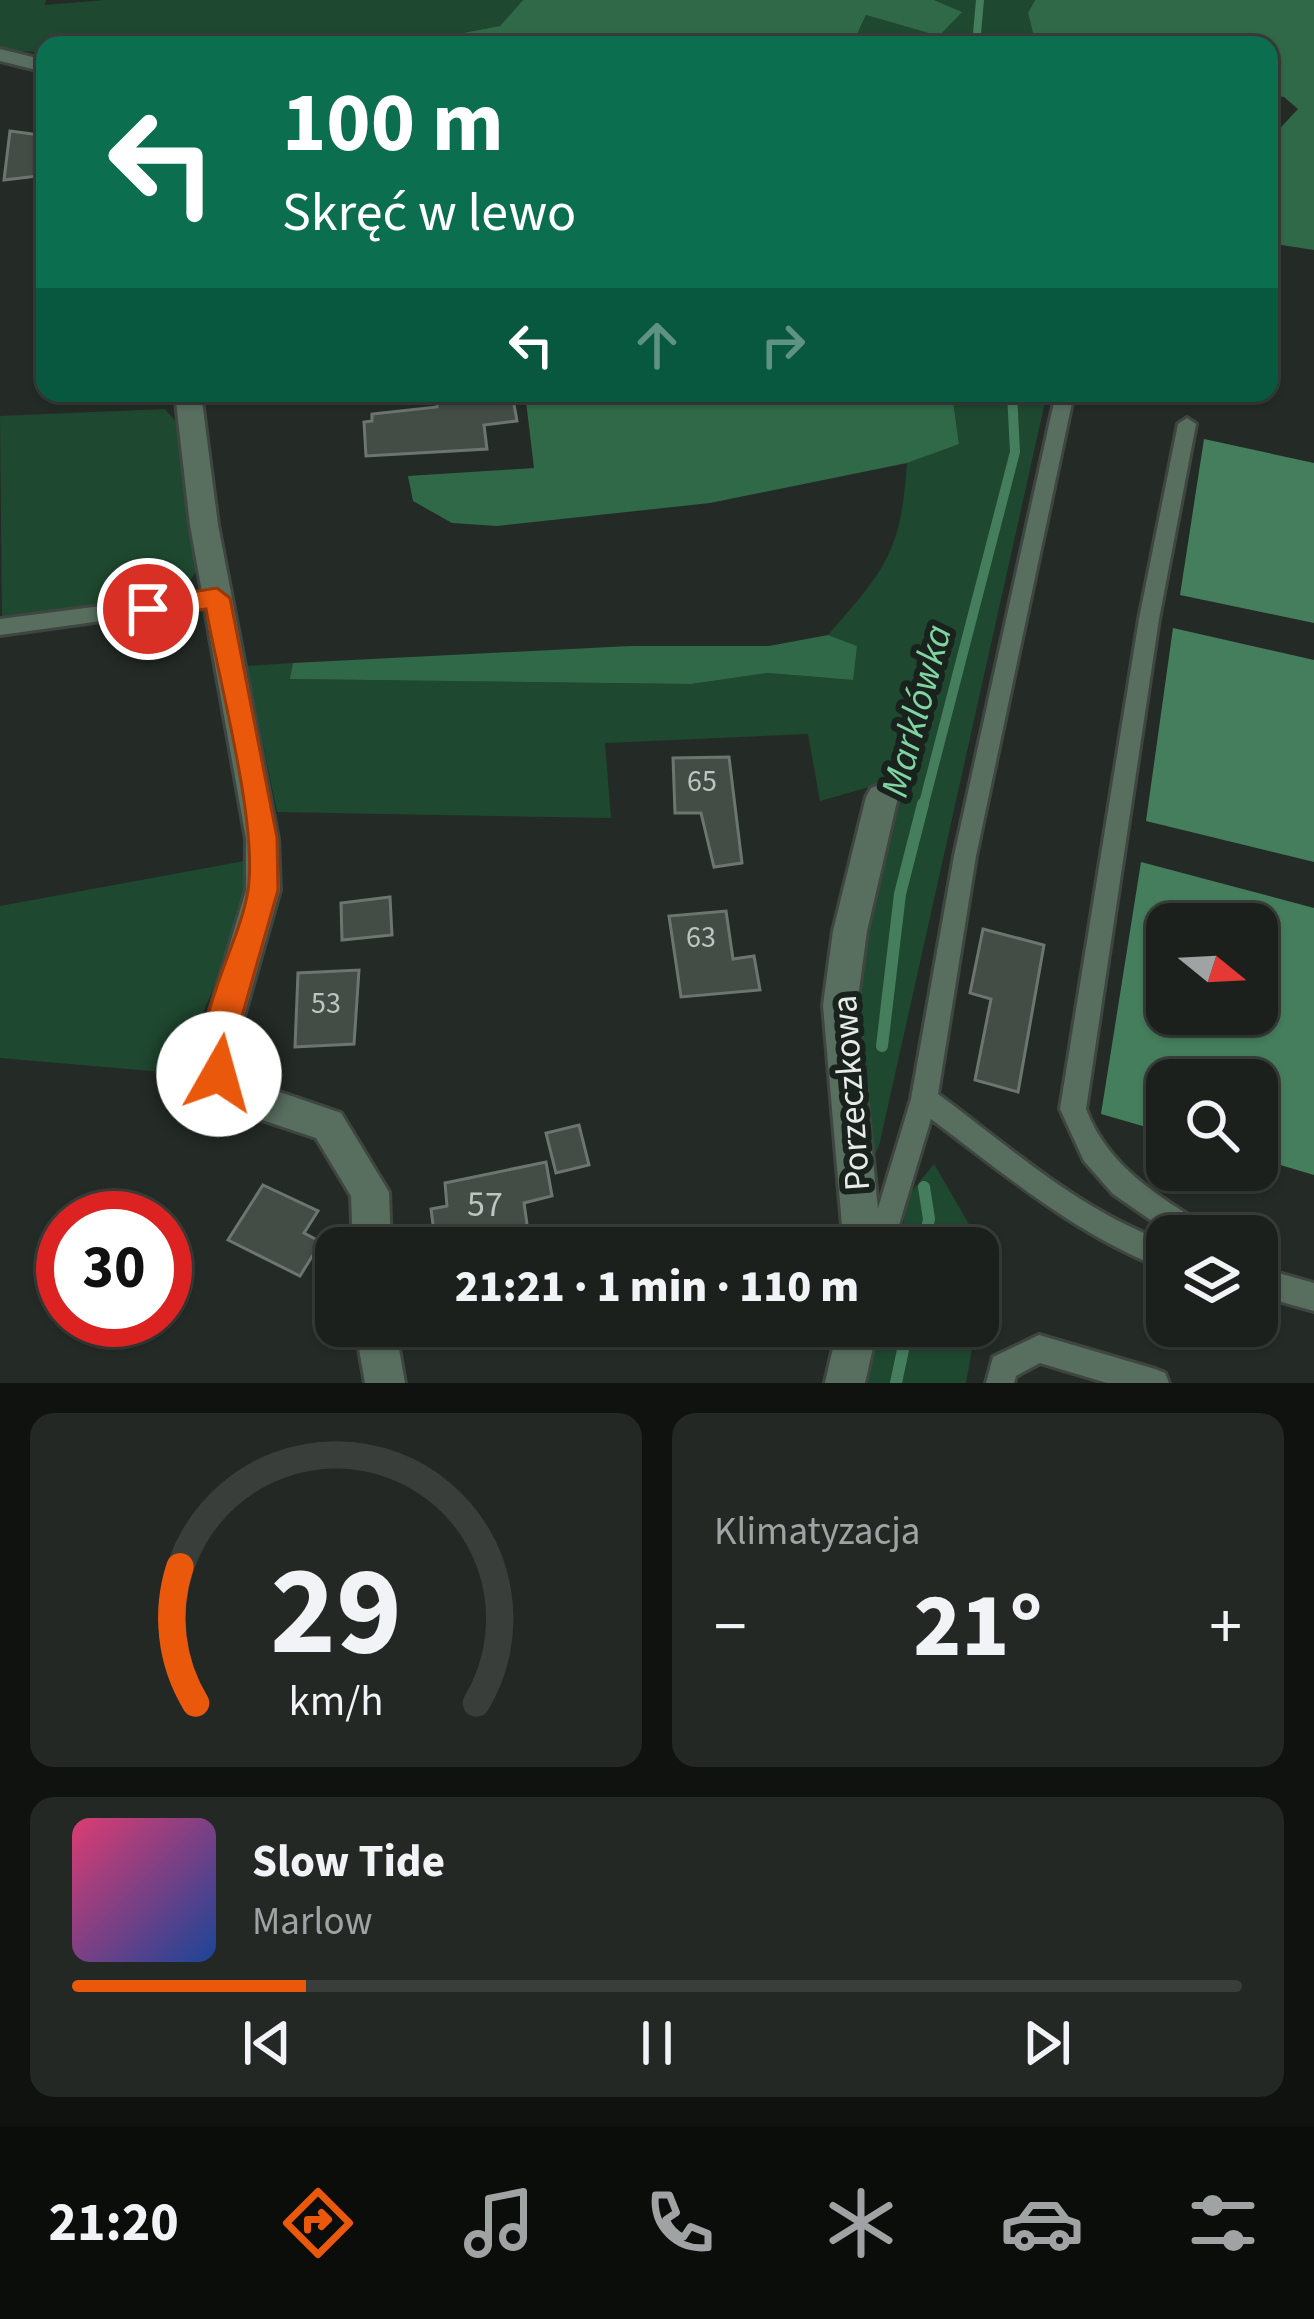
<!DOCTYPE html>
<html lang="pl">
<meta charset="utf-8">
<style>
body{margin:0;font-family:"Source Sans 3",sans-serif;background:#242825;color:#f1f3f6;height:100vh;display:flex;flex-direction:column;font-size:45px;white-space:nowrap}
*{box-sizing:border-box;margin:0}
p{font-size:39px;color:#a0a3a3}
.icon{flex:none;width:66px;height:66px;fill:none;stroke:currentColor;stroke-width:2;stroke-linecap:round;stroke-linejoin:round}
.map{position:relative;height:1383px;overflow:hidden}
.side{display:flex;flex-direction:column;gap:30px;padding:30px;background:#0f120f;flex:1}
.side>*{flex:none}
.top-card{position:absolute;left:36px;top:36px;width:1242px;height:366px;border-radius:24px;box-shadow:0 3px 9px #0004,0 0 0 3px #393e3b;background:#0b6e4f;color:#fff;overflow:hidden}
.needle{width:78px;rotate:108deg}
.buttons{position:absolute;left:1146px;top:903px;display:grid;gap:24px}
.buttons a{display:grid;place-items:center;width:132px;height:132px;border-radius:24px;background:#1b201c;box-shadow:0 3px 9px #0004,0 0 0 3px #393e3b;font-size:60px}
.speed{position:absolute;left:36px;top:1191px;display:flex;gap:24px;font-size:60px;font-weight:700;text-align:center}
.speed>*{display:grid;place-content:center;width:156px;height:156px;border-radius:50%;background:#1b201c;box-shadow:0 3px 9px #0004,0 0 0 3px #393e3b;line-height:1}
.speed .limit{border:18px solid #d22;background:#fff;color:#111}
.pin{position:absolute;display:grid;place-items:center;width:102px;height:102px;color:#fff;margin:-51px;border:6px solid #fff;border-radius:50%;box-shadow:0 3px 12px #0007}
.me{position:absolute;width:132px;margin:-66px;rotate:7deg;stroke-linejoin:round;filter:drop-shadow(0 0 9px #0008)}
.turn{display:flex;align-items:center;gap:42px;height:252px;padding:0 48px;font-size:54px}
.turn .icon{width:156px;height:156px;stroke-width:2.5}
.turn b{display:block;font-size:84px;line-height:102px}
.lanes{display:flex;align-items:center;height:114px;padding:0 48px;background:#0003;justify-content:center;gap:60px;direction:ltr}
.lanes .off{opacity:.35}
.big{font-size:90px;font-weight:800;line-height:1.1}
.side .tile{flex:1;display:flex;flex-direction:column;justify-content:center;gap:18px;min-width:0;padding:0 42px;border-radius:24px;background:#242825}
.side .dial{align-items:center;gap:0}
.dial svg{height:312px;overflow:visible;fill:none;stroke:#393e3b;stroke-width:7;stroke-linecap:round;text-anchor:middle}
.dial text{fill:#f1f3f6;stroke:none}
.song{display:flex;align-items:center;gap:36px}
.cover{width:144px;height:144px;border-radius:18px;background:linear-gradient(135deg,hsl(340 70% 55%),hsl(220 70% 35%))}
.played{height:12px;border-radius:6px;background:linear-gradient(90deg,#ea580c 20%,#393e3b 20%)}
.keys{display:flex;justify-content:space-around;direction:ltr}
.heat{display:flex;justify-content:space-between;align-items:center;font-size:66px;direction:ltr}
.side .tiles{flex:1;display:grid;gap:30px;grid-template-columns:1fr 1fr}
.tile:last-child{grid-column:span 2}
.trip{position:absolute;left:315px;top:1227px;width:684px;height:120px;border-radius:24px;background:#1b201c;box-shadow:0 3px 9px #0004,0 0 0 3px #393e3b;font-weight:800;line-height:120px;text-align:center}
.menu{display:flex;height:192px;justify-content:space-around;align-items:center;background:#0b0d0b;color:#a0a3a3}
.menu .icon{width:84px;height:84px}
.menu .current{color:#ea580c}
.menu b{font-size:54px;color:#f1f3f6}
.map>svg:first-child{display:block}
.green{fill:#1f4830}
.forest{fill:#306948}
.water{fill:#457e5c;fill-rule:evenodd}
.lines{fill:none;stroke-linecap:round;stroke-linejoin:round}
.stream-far2{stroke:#457e5c;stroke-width:8}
.stream-far1{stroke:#457e5c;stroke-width:10}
.stream{stroke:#457e5c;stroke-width:12}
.building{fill:#444c46;stroke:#6c756f;stroke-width:3}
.lane-casing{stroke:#3f4641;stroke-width:6}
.street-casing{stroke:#3f4641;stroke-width:6}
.lane{fill:#586f60;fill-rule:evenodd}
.street{fill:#586f60;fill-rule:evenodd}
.route{fill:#ea580c;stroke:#983908;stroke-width:3}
.labels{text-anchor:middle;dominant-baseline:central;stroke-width:12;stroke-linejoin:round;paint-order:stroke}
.number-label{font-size:30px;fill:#bec4c0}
.street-label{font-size:36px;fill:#e7ece8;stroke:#1a221d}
.near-number-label{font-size:36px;fill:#bec4c0}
.water-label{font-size:39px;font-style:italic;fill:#7fd4a1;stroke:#1a221d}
</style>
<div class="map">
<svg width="1314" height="1383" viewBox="0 0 1314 1383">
<rect width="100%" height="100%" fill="#242b26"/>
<!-- green -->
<path class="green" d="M 0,0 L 46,0 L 45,5 L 105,0 L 523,0 L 500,26 L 399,45 L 164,45 L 164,35 L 45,45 L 45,53 L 0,49 Z
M 934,0 L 1035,0 L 1028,13 L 1036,45 L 853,44 L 866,15 L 939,36 L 961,12 Z
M 952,393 L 1047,393 L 879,1146 L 867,1171 L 855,977 L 904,777 L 820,801 L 808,734 L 605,743 L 611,818 L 277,812 L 247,666 L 293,663 L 291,679 L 691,684 L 768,673 L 852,680 L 856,646 L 828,635 C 886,569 901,552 907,463 L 959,443 Z
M 165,409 L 179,425 L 199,568 L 182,591 L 158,599 L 2,616 L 0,416 Z
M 250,860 L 234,941 L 199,1022 L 187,1074 L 0,1058 L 0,906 Z
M 934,1164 L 987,1255 L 978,1312 L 978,1248 L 899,1248 L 908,1196 Z
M 881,1326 L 976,1326 L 966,1383 L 867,1383 Z"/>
<!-- forest -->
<path class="forest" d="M 523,0 L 934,0 L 962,12 L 939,36 L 866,15 L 853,43 L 859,45 L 399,45 L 500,26 Z
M 1035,0 L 1314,0 L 1314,250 L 1269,243 L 1269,140 L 1298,109 L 1284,97 L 1269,94 L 1269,45 L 1109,36 L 1107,45 L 1036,45 L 1028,13 Z
M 525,393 L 952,393 L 959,444 L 907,463 L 710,503 L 497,526 L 452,523 L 413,501 L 408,476 L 534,468 Z
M 828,635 L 857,646 L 853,680 L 768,673 L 691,684 L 290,679 L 293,663 L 630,646 L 769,646 Z"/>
<!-- water -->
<path class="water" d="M 1204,439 L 1314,463 L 1314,623 L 1180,595 Z
M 1173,628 L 1314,660 L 1314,862 L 1146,821 Z
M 1141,862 L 1314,908 L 1314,1175 L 1257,1158 L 1257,1080 L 1167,1080 L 1167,1133 L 1101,1114 ZM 1257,924 L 1257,1014 L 1167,1014 L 1167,924 Z"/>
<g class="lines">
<!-- stream-far2 -->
<path class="stream-far2" d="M 976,45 L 980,0"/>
<!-- stream-far1 -->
<path class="stream-far1" d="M 923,807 L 1015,452 L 1012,393"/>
<!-- stream -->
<path class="stream" d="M 882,1046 L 900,894 L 923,804
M 923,1248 L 929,1219 L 924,1187
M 896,1383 L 908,1326"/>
</g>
<!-- building -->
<path class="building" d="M 10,131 L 40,135 L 38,176 L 4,180 Z
M 436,393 L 512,393 L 517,421 L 484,425 L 487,449 L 366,456 L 364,422 L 372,421 L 372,414 L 437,407 Z
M 729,757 L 742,863 L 714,867 L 701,813 L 675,813 L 673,758 Z
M 390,897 L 392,935 L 342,940 L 341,903 Z
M 726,911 L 733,959 L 754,956 L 760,990 L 681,997 L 669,916 Z
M 983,929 L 1044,945 L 1018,1092 L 975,1080 L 991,999 L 970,993 Z
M 359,970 L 354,1044 L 295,1047 L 298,973 Z
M 579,1125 L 589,1165 L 556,1173 L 546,1133 Z
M 546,1162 L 552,1196 L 524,1203 L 528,1231 L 436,1248 L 431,1209 L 447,1206 L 445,1183 Z
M 263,1185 L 318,1211 L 304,1233 L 321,1242 L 300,1276 L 228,1240 Z"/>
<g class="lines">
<!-- lane casing -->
<g class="lane-casing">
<path id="lane" d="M 1056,393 L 1074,393 L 976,856 L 938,1094 C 1011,1148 1080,1211 1167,1242 L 1167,1270 C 1077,1236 1007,1176 931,1119 L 892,1248 L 866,1248 L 911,1099 L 954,856 Z
M 1187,418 L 1196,424 L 1159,619 L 1086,1109 C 1108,1167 1158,1196 1208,1227 L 1212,1236 L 1174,1236 L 1113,1194 L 1084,1161 L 1060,1109 L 1139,619 L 1178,424 Z
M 217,591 L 227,598 L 217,605 L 0,635 L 0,619 Z
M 1257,1267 L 1314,1283 L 1314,1311 L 1257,1295 Z
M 1039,1335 L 1155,1369 L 1165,1373 L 1169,1383 L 1107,1383 L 1040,1363 L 1016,1376 L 1014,1383 L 986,1383 L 993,1357 Z"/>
</g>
<!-- street casing -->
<g class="street-casing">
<path id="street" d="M 0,49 L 45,60 L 45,72 L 0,61 Z
M 175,393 L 201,393 L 218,525 L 278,839 L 280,890 L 236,1044 L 237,1066 L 268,1088 L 341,1113 L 389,1192 L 391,1248 L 353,1248 L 351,1196 L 316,1138 L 244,1114 L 206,1086 L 201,1074 L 200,1044 L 246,890 L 246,839 L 190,525 Z
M 882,784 L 893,788 L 898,797 L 867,931 L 857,1005 L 882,1248 L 844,1248 L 823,1005 L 833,931 L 866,797 L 871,788 Z
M 355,1326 L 395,1326 L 405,1383 L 365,1383 Z
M 838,1326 L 878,1326 L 865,1383 L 825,1383 Z"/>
</g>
<!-- lane -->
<use href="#lane" class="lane"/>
<!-- street -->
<use href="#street" class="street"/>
</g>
<!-- route -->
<path class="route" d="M 217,588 L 230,598 L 277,838 L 278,890 L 234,1044 L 231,1085 L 219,1089 L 208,1085 C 184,1032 240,946 248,890 C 258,824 219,680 206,609 L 148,618 L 135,609 L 148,599 Z"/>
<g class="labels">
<!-- number labels -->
<g class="number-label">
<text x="702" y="781">65</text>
<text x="701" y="937">63</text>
<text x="326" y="1003">53</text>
</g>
<!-- street labels -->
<g class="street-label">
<text transform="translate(851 1093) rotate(-94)">Porzeczkowa</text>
</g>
<!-- near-number labels -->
<g class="near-number-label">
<text x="485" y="1204">57</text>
</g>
<!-- water labels -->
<g class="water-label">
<text transform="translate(917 711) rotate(-75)">Marklówka</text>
</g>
</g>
</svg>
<div class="buttons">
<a><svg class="needle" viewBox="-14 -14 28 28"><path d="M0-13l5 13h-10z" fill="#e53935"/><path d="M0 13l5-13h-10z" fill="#a0a3a3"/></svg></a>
<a><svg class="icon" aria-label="search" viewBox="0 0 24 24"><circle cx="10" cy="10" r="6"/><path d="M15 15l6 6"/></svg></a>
<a><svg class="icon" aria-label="layers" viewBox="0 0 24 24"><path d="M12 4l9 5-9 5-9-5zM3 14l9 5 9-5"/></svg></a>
</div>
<div class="speed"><div class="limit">30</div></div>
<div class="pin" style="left:148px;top:609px;background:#d93025"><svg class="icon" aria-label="arrive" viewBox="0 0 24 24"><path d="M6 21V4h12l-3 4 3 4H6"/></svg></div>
<svg class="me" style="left:219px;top:1074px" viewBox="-20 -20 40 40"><circle r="19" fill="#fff"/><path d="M0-13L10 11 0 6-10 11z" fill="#ea580c"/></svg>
<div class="trip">21:21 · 1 min · 110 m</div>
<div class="top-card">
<div class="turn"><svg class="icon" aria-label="left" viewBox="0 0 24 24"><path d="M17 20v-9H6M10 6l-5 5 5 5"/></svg><div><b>100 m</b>Skręć w lewo</div></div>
<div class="lanes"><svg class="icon" aria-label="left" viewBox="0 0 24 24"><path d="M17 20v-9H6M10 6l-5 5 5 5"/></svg><svg class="icon off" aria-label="ahead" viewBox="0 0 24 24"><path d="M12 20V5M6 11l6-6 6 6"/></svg><svg class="icon off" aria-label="right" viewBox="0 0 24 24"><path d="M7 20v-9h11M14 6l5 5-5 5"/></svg></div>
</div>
</div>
<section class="side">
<div class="tiles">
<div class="tile dial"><svg viewBox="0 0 100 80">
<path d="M14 69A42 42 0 1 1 86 69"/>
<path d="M14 69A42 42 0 0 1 10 34" stroke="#ea580c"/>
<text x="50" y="56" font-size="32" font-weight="700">29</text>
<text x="50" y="72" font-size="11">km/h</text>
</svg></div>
<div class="tile"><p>Klimatyzacja</p>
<div class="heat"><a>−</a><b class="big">21°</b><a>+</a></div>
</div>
<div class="tile">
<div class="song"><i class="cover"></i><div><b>Slow Tide</b><p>Marlow</p></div></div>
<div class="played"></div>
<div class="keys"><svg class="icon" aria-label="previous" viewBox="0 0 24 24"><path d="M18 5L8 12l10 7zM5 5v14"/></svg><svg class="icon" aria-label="pause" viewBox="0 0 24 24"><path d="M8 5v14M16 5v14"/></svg><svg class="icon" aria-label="next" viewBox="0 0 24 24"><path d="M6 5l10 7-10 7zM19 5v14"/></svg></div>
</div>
</div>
</section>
<nav class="menu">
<b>21:20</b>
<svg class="icon current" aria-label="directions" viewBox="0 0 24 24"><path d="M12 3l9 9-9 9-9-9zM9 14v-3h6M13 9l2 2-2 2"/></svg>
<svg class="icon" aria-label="music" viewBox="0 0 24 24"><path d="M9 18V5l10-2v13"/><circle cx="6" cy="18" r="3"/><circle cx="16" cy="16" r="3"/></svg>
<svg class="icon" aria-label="phone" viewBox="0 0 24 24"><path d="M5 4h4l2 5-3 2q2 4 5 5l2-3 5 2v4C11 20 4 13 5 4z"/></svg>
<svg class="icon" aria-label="climate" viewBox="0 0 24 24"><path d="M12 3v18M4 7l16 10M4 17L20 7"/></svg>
<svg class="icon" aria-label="car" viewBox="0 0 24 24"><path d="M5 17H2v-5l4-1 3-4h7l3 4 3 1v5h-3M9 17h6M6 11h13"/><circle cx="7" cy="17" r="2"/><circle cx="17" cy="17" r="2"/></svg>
<svg class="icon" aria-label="filters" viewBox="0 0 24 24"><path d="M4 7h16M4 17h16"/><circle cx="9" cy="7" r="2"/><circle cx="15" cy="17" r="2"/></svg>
</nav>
